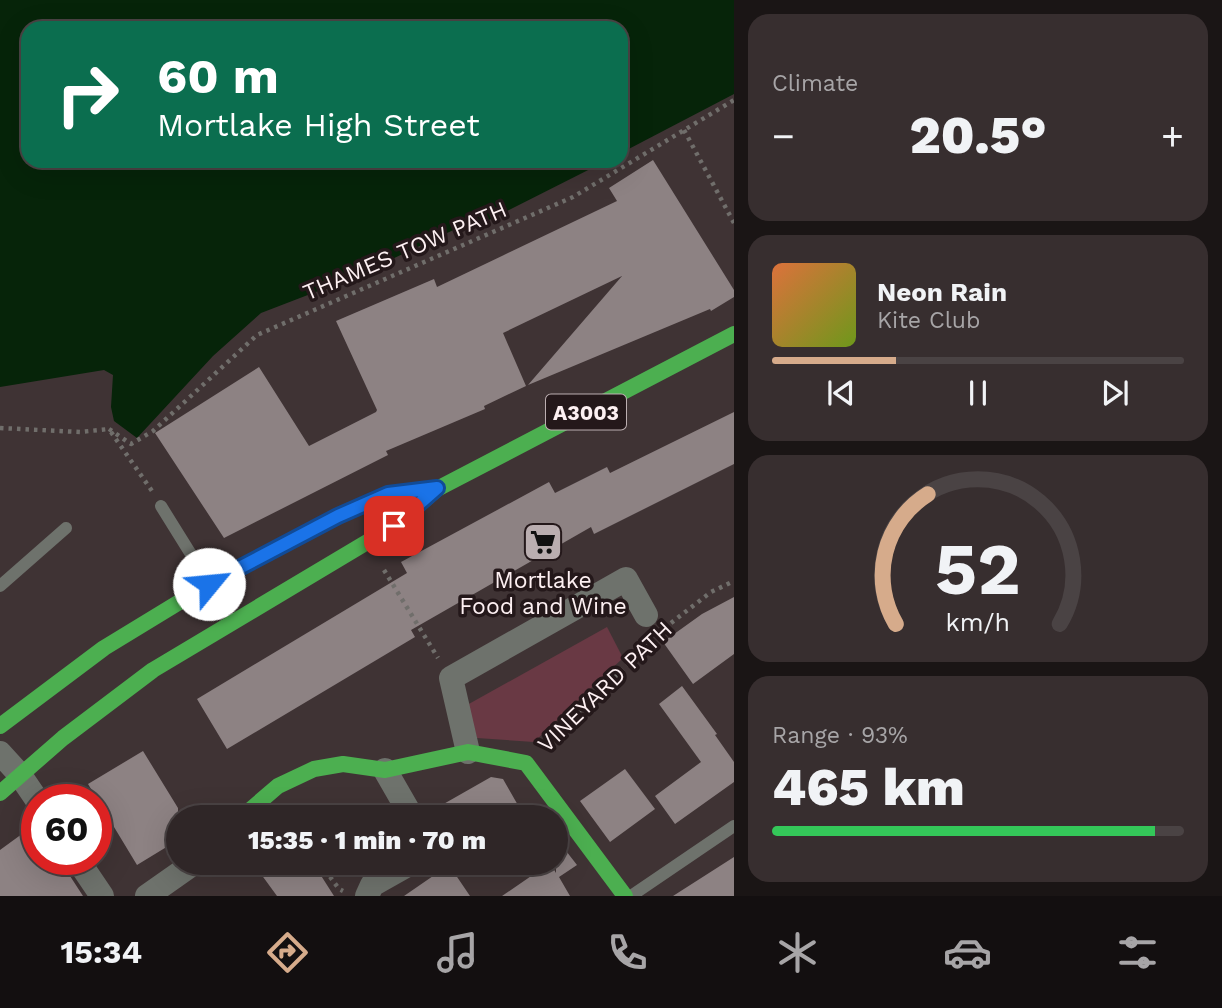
<!DOCTYPE html>
<meta charset="utf-8">
<style>
body{margin:0;font-family:"Work Sans",sans-serif;background:#372e2f;color:#f1f3f6;height:100vh;display:flex;flex-direction:column;font-size:26px;white-space:nowrap}
*{box-sizing:border-box;margin:0}
p{font-size:23px;color:#a7a5a7}
.icon{flex:none;width:38px;height:38px;fill:none;stroke:currentColor;stroke-width:2;stroke-linecap:round;stroke-linejoin:round}
.map{position:relative;flex:1;overflow:hidden}
.sheet{display:flex;flex-direction:column;gap:14px;padding:14px;background:#1a1515;width:488px}
.sheet>*{flex:none}
.hud{position:absolute;left:21px;top:21px;width:607px;height:147px;border-radius:21px;box-shadow:0 7px 28px #0002,0 0 0 2px #4a4344;background:#0b6e4f;color:#fff;overflow:hidden}
.speed{position:absolute;left:21px;top:784px;display:flex;gap:14px;font-size:35px;font-weight:700;text-align:center}
.speed>*{display:grid;place-content:center;width:91px;height:91px;border-radius:50%;background:#2f2627;box-shadow:0 7px 28px #0002,0 0 0 2px #4a4344;line-height:1}
.speed .limit{border:10px solid #d22;background:#fff;color:#111}
.pin{position:absolute;display:grid;place-items:center;width:60px;height:60px;color:#fff;margin:-30px;border-radius:14px;box-shadow:0 4px 10px #0006}
.me{position:absolute;width:77px;margin:-38px;rotate:62deg;stroke-linejoin:round;filter:drop-shadow(0 0 5px #0008)}
.turn{display:flex;align-items:center;gap:24px;height:147px;padding:0 21px;font-size:32px}
.turn .icon{width:91px;height:91px;stroke-width:2.5}
.turn b{display:block;font-size:49px;line-height:60px}
.big{font-size:52px;font-weight:800;line-height:1.1}
.sheet .tile{flex:1;display:flex;flex-direction:column;justify-content:center;gap:10px;min-width:0;padding:0 24px;border-radius:21px;background:#372e2f}
.sheet .dial{align-items:center;gap:0}
.dial svg{height:182px;overflow:visible;fill:none;stroke:#4a4344;stroke-width:7;stroke-linecap:round;text-anchor:middle}
.dial text{fill:#f1f3f6;stroke:none}
.song{display:flex;align-items:center;gap:21px}
.cover{width:84px;height:84px;border-radius:10px;background:linear-gradient(135deg,hsl(20 70% 55%),hsl(80 70% 35%))}
.played{height:7px;border-radius:4px;background:linear-gradient(90deg,#d6ab8b 30%,#4a4344 30%)}
.keys{display:flex;justify-content:space-around;direction:ltr}
.heat{display:flex;justify-content:space-between;align-items:center;font-size:38px;direction:ltr}
.charge{height:10px;border-radius:5px;background:linear-gradient(90deg,#34c759 93%,#4a4344 0)}
.trip{position:absolute;left:166px;top:805px;width:402px;height:70px;border-radius:35px;background:#2f2627;box-shadow:0 7px 28px #0002,0 0 0 2px #4a4344;font-weight:800;line-height:70px;text-align:center}
.tab-bar{display:flex;height:112px;justify-content:space-around;align-items:center;background:#130f10;color:#a7a5a7}
.tab-bar .icon{width:49px;height:49px}
.tab-bar .current{color:#d6ab8b}
.tab-bar b{font-size:32px;color:#f1f3f6}
main{display:flex;flex:1;min-height:0}
.map>svg:first-child{display:block}
.green{fill:#693944}
.water{fill:#062409}
.building{fill:#8d8283}
.lines{fill:none;stroke-linecap:round;stroke-linejoin:round}
.path{stroke:#706e6b;stroke-width:4.5;stroke-dasharray:3.5 5;stroke-linecap:butt}
.lane{stroke:#6e726c;stroke-width:12}
.street{stroke:#6e726c;stroke-width:24}
.fast{stroke:#4caf50;stroke-width:16}
.route-casing{stroke:#114b97;stroke-width:18}
.route{stroke:#1a73e8;stroke-width:12}
.labels{text-anchor:middle;dominant-baseline:central;stroke-width:7;stroke-linejoin:round;paint-order:stroke}
.shield{fill:#24181a;stroke:#bcafb1;stroke-width:2}
.shield-label{font-size:21px;font-weight:bold;fill:#fdf0f2}
.street-label{font-size:23px;fill:#fdf0f2;stroke:#24181a}
.poi-label{font-size:23px;fill:#fdf0f2;stroke:#24181a}
</style>
<main>
<div class="map">
<svg width="734" height="896" viewBox="0 0 734 896">
<rect width="100%" height="100%" fill="#3f3334"/>
<!-- green -->
<path class="green" d="M 607,627 L 623,658 L 534,742 L 477,738 L 467,705 Z"/>
<!-- water -->
<path class="water" d="M 0,0 L 734,0 L 734,94 L 621,153 L 621,28 L 28,28 L 28,161 L 606,161 L 483,223 L 464,225 L 352,278 L 261,313 L 213,356 L 137,438 L 114,421 L 111,407 L 113,375 L 104,370 L 0,387 Z"/>
<!-- building -->
<path class="building" d="M 653,160 L 734,290 L 734,297 L 711,311 L 710,309 L 528,385 L 622,276 L 503,333 L 526,386 L 484,406 L 485,409 L 386,451 L 388,455 L 224,538 L 155,433 L 259,367 L 309,446 L 376,412 L 377,410 L 336,321 L 434,279 L 437,287 L 617,201 L 609,188 Z
M 734,412 L 734,464 L 594,534 L 591,527 L 411,630 L 415,637 L 227,749 L 197,699 L 407,573 L 401,562 L 549,482 L 555,493 L 607,467 L 610,473 Z
M 734,597 L 734,654 L 693,684 L 663,642 L 702,614 Z
M 682,686 L 717,734 L 715,735 L 734,762 L 734,782 L 675,824 L 655,796 L 701,762 L 659,704 Z
M 143,751 L 178,808 L 178,840 L 137,865 L 88,784 Z
M 625,769 L 655,809 L 610,842 L 580,801 Z
M 491,777 L 503,779 L 519,807 L 500,817 L 427,817 L 426,814 Z
M 37,823 L 37,859 L 59,859 L 83,896 L 0,896 L 0,850 Z
M 556,838 L 577,865 L 559,877 L 570,896 L 502,896 L 550,863 L 556,873 Z
M 734,857 L 734,896 L 673,896 Z
M 253,863 L 313,863 L 334,896 L 277,896 Z
M 449,865 L 470,896 L 404,896 Z"/>
<g class="lines">
<!-- path -->
<path class="path" d="M 684,130 L 734,223
M 0,428 L 80,432 L 109,429
M 109,429 L 131,444 L 153,431 L 257,335 L 573,197 L 734,100
M 111,432 L 152,491
M 384,570 L 438,658
M 671,623 L 711,592 L 734,581
M 547,742 L 652,641
M 320,863 L 339,889 L 343,891"/>
<!-- lane -->
<path class="lane" d="M 161,506 L 207,580
M 0,586 L 66,528
M 631,896 L 734,826"/>
<!-- street -->
<path class="street" d="M 468,752 L 451,678 L 626,579 L 646,615
M 0,753 L 20,775 L 37,800
M 385,770 L 412,817
M 77,859 L 102,896
M 147,896 L 194,863
M 367,896 L 372,885 L 411,863"/>
<!-- fast -->
<path class="fast" d="M 0,726 L 104,648 L 209,584 L 338,516 L 388,494 L 437,489
M 0,793 L 63,738 L 153,670 L 394,526 L 437,489 L 734,334
M 242,817 L 278,786 L 314,769 L 343,764 L 385,770 L 468,752 L 526,763 L 625,896"/>
</g>
<g class="lines">
<!-- route casing -->
<g class="route-casing">
<path id="route" d="M 209,584 L 338,516 L 388,494 L 437,488 L 394,526"/>
</g>
<!-- route -->
<use href="#route" class="route"/>
</g>
<!-- icons -->
<defs>
<g id="supermarket-square" transform="scale(2.0125)"><rect x="-9" y="-9" width="18" height="18" rx="4" fill="#baaeb0" stroke="#24181a"/><path d="M-6-5.5h2.5l.6 2H6L4.5 2H-2.5L-4.4-4H-6ZM-1.5 3.2a1.3 1.3 0 1 0 .1 0ZM3 3.2a1.3 1.3 0 1 0 .1 0Z" fill="#111"/></g>
</defs>
<g fill-rule="evenodd">
<use href="#supermarket-square" x="543" y="542"/>
</g>
<g class="labels">
<!-- shield labels -->
<rect class="shield" x="546" y="394.5" width="80" height="35" rx="5"/>
<g class="shield-label">
<text x="586" y="412">A3003</text>
</g>
<!-- street labels -->
<g class="street-label">
<text transform="translate(405 251) rotate(-23)">THAMES TOW PATH</text>
<text transform="translate(605 687) rotate(-44)">VINEYARD PATH</text>
</g>
<!-- poi labels -->
<g class="poi-label">
<text x="543" y="580">Mortlake<tspan x="543" dy="26">Food and Wine</tspan></text>
</g>
</g>
</svg>
<div class="speed"><div class="limit">60</div></div>
<div class="pin" style="left:394px;top:526px;background:#d93025"><svg class="icon" aria-label="arrive" viewBox="0 0 24 24"><path d="M6 21V4h12l-3 4 3 4H6"/></svg></div>
<svg class="me" style="left:209px;top:584px" viewBox="-20 -20 40 40"><circle r="19" fill="#fff"/><path d="M0-13L10 11 0 6-10 11z" fill="#1a73e8"/></svg>
<div class="trip">15:35 · 1 min · 70 m</div>
<div class="hud">
<div class="turn"><svg class="icon" aria-label="right" viewBox="0 0 24 24"><path d="M7 20v-9h11M14 6l5 5-5 5"/></svg><div><b>60 m</b>Mortlake High Street</div></div>
</div>
</div>
<section class="sheet">
<div class="tile"><p>Climate</p>
<div class="heat"><a>−</a><b class="big">20.5°</b><a>+</a></div>
</div>
<div class="tile">
<div class="song"><i class="cover"></i><div><b>Neon Rain</b><p>Kite Club</p></div></div>
<div class="played"></div>
<div class="keys"><svg class="icon" aria-label="previous" viewBox="0 0 24 24"><path d="M18 5L8 12l10 7zM5 5v14"/></svg><svg class="icon" aria-label="pause" viewBox="0 0 24 24"><path d="M8 5v14M16 5v14"/></svg><svg class="icon" aria-label="next" viewBox="0 0 24 24"><path d="M6 5l10 7-10 7zM19 5v14"/></svg></div>
</div>
<div class="tile dial"><svg viewBox="0 0 100 80">
<path d="M14 69A42 42 0 1 1 86 69"/>
<path d="M14 69A42 42 0 0 1 28 12" stroke="#d6ab8b"/>
<text x="50" y="56" font-size="32" font-weight="700">52</text>
<text x="50" y="72" font-size="11">km/h</text>
</svg></div>
<div class="tile"><p>Range · 93%</p><b class="big">465 km</b><div class="charge"></div></div>
</section>
</main>
<nav class="tab-bar">
<b>15:34</b>
<svg class="icon current" aria-label="directions" viewBox="0 0 24 24"><path d="M12 3l9 9-9 9-9-9zM9 14v-3h6M13 9l2 2-2 2"/></svg>
<svg class="icon" aria-label="music" viewBox="0 0 24 24"><path d="M9 18V5l10-2v13"/><circle cx="6" cy="18" r="3"/><circle cx="16" cy="16" r="3"/></svg>
<svg class="icon" aria-label="phone" viewBox="0 0 24 24"><path d="M5 4h4l2 5-3 2q2 4 5 5l2-3 5 2v4C11 20 4 13 5 4z"/></svg>
<svg class="icon" aria-label="climate" viewBox="0 0 24 24"><path d="M12 3v18M4 7l16 10M4 17L20 7"/></svg>
<svg class="icon" aria-label="car" viewBox="0 0 24 24"><path d="M5 17H2v-5l4-1 3-4h7l3 4 3 1v5h-3M9 17h6M6 11h13"/><circle cx="7" cy="17" r="2"/><circle cx="17" cy="17" r="2"/></svg>
<svg class="icon" aria-label="filters" viewBox="0 0 24 24"><path d="M4 7h16M4 17h16"/><circle cx="9" cy="7" r="2"/><circle cx="15" cy="17" r="2"/></svg>
</nav>
